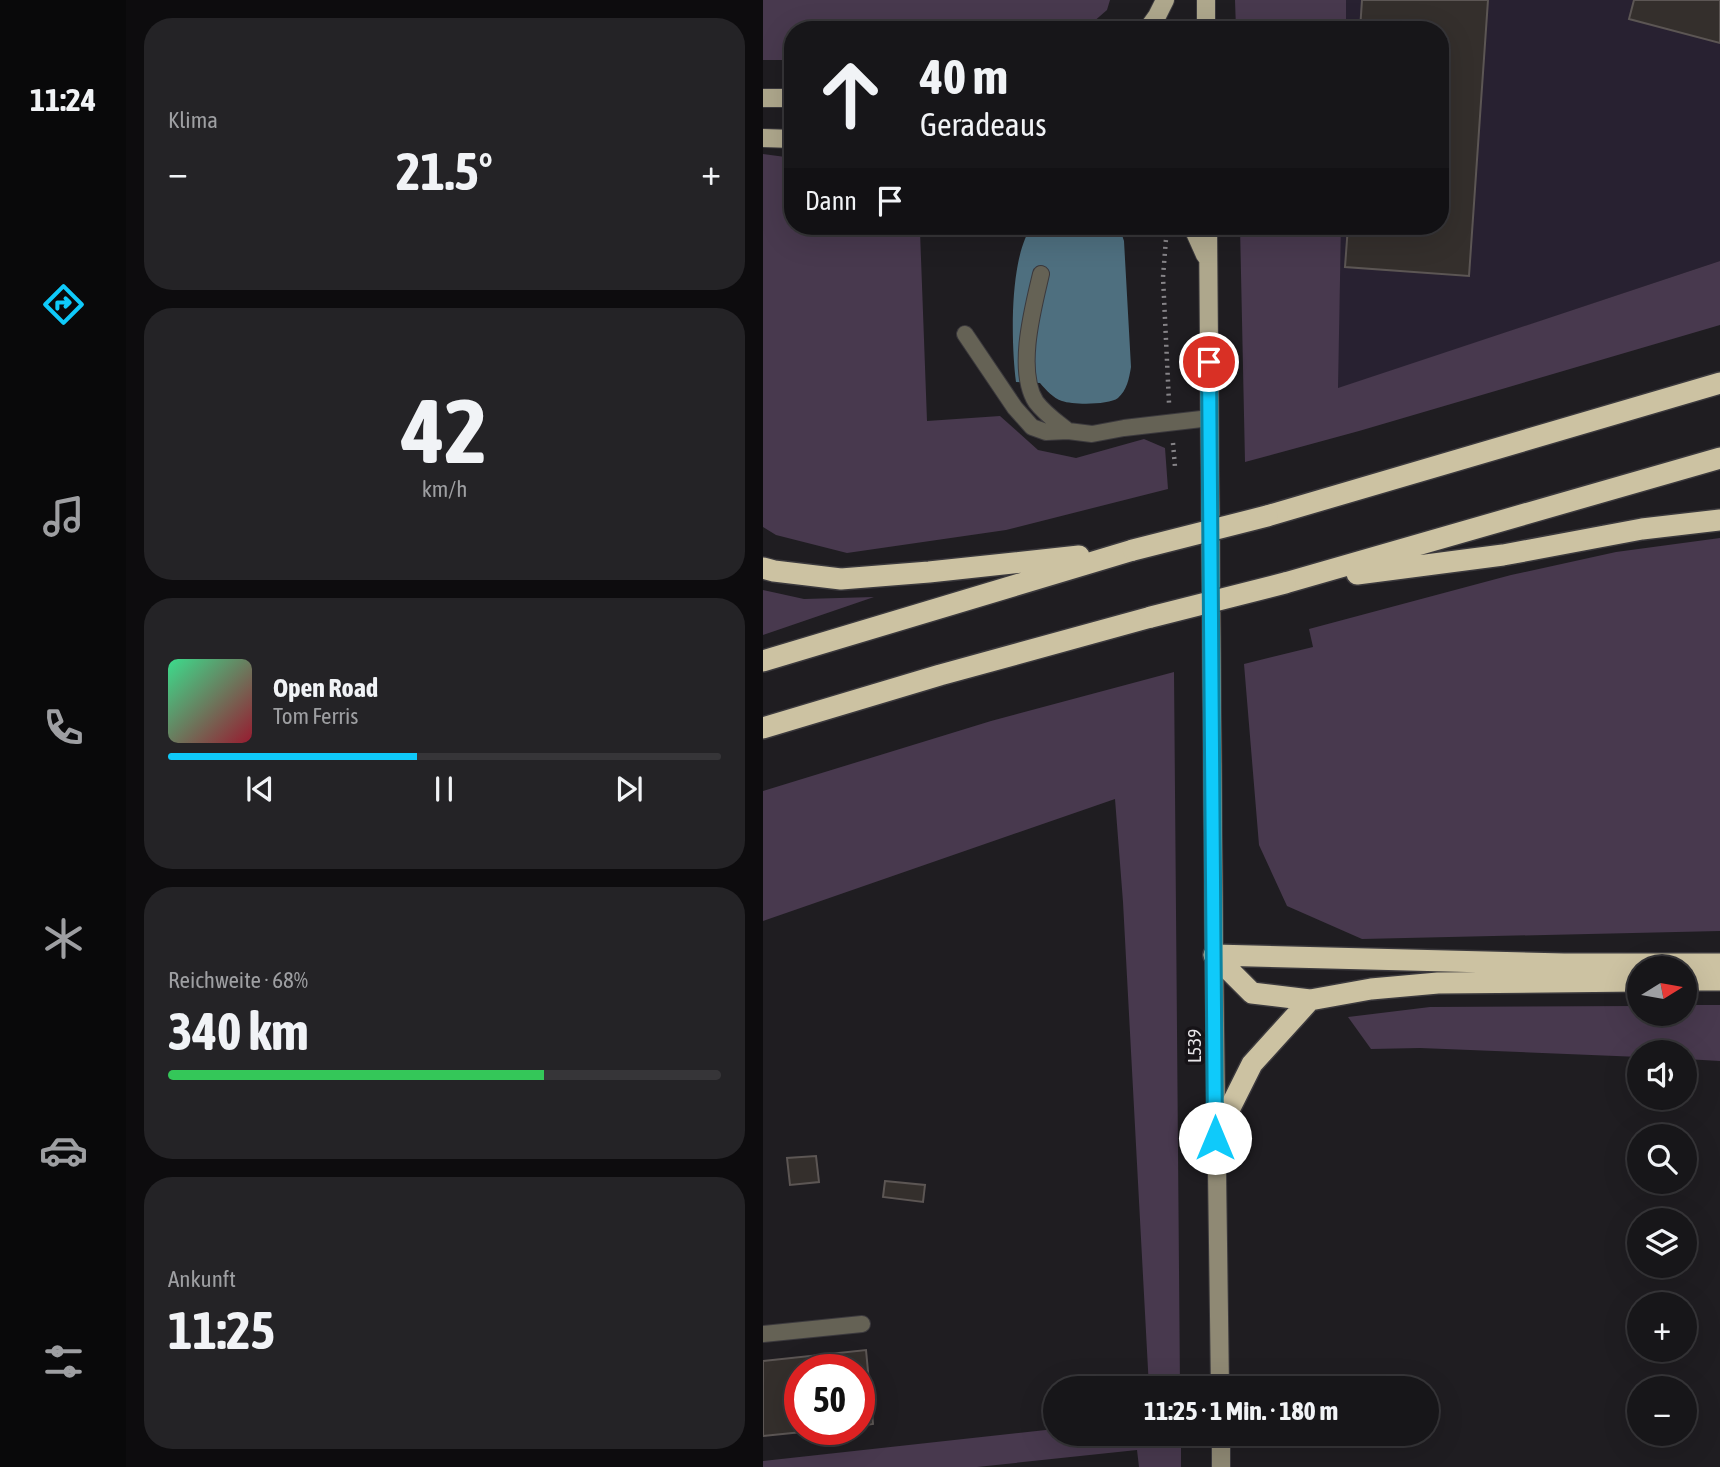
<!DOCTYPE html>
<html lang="de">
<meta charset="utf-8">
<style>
body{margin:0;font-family:"Asap Condensed",sans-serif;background:#242326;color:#f1f3f6;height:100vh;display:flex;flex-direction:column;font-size:26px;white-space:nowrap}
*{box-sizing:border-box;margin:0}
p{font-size:23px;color:#9e9fa2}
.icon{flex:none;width:38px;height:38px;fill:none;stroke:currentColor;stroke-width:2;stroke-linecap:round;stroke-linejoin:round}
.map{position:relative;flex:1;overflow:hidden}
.sheet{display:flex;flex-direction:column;gap:18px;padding:18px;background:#0d0c0e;width:637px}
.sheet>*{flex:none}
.top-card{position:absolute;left:21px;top:21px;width:665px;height:214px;border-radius:28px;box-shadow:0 7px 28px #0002,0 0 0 2px #363538;background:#171619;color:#f1f3f6;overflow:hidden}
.needle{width:46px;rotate:79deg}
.controls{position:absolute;left:864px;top:956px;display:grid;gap:14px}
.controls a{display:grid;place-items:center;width:70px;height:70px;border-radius:50%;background:#171619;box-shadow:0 7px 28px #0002,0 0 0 2px #363538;font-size:35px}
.speed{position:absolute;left:21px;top:1354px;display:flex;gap:14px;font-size:35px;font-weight:700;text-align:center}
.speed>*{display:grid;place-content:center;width:91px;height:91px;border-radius:50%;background:#171619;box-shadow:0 7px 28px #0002,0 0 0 2px #363538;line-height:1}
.speed .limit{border:10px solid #d22;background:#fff;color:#111}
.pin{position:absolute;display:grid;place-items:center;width:60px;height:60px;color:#fff;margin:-30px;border:4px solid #fff;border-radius:50%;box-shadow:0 2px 7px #0007}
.me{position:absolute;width:77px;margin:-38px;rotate:0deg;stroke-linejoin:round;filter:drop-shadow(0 0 5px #0008)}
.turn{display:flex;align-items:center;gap:24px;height:147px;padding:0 21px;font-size:32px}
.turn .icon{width:91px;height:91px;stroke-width:2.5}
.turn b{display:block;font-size:49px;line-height:60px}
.then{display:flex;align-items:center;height:66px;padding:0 21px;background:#0003;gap:14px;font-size:26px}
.big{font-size:52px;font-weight:700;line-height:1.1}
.sheet .tile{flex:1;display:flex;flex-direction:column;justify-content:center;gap:10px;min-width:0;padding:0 24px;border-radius:28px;background:#242326}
.sheet .dial{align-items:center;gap:0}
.dial b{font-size:91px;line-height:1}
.song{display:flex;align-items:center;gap:21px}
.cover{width:84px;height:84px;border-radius:10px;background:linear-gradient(135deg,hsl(150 70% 55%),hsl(350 70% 35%))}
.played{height:7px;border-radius:4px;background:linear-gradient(90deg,#0fcafa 45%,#363538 45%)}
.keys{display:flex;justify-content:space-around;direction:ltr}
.heat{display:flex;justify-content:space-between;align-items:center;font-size:38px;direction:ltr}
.charge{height:10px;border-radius:5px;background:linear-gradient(90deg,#34c759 68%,#363538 0)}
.trip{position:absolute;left:280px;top:1376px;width:396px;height:70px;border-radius:35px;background:#171619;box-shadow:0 7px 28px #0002,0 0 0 2px #363538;font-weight:700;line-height:70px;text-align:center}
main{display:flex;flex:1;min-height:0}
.dock{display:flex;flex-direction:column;width:126px;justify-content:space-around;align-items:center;background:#09090a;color:#9e9fa2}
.dock .icon{width:49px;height:49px}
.dock .active{color:#0fcafa}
.dock b{font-size:32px;color:#f1f3f6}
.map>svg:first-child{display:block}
.industrial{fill:#282131}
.green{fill:#48394e}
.water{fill:#4e6f7f}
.building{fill:#342f2c;stroke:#5c5654;stroke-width:2}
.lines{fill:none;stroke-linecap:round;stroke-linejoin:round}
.lane-casing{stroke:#3b393d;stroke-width:18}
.secondary-casing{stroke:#3b393d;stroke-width:20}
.primary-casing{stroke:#3b393d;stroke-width:20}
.highway-casing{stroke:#3b393d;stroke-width:24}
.path{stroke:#868488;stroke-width:4.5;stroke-dasharray:2 5;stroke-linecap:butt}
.lane{stroke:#656255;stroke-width:16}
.secondary{stroke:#8f8974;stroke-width:18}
.primary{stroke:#aea78c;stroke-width:18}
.highway{stroke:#ccc2a2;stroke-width:21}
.highway-bridge-casing{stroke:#3b393d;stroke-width:24;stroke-linecap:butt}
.highway-bridge{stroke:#ccc2a2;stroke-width:21}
.route-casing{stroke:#0a83a2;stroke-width:18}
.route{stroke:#0fcafa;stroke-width:12}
.labels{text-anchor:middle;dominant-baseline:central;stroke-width:7;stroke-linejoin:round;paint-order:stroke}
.street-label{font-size:19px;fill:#e8e6e9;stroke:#161317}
</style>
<main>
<nav class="dock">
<b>11:24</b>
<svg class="icon active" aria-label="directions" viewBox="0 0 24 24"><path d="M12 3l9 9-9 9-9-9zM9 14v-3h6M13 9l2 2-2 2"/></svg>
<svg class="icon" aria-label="music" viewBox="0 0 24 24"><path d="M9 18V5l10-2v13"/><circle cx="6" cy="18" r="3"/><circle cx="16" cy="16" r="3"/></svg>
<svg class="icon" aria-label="phone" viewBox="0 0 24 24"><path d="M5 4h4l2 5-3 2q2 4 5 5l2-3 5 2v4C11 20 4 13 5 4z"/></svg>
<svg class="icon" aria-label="climate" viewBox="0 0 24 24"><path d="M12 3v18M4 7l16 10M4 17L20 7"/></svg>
<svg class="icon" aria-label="car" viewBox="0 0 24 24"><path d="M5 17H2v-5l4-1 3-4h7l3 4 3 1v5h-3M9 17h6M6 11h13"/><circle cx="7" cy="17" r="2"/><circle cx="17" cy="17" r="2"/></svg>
<svg class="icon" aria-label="filters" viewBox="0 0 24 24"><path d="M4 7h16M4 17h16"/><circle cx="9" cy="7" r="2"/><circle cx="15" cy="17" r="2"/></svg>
</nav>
<section class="sheet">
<div class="tile"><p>Klima</p>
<div class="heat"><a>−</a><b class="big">21.5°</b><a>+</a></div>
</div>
<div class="tile dial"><b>42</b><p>km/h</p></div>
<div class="tile">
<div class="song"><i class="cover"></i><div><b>Open Road</b><p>Tom Ferris</p></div></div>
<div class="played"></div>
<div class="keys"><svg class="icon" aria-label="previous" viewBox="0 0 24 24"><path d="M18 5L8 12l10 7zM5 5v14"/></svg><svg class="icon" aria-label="pause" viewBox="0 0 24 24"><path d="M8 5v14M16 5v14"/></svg><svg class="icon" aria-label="next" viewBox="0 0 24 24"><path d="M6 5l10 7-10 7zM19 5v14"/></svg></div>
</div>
<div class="tile"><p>Reichweite · 68%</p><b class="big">340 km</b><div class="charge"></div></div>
<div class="tile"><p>Ankunft</p><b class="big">11:25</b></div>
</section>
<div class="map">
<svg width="957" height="1467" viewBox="0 0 957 1467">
<rect width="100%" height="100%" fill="#1f1d21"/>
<!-- industrial -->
<path class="industrial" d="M 583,0 L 957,0 L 957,261 L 574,389 L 578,226 L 677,226 L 677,30 L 583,30 Z"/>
<!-- green -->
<path class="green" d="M 0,0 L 347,0 L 344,10 L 321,30 L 30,30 L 30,60 L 0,60 Z
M 472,0 L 583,0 L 583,30 L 473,30 Z
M 0,154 L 30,158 L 30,226 L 243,226 L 241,228 L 157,231 L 164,421 L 237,416 L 275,450 L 313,458 L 381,439 L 402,448 L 405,489 L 243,530 L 84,553 L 13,535 L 0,527 Z
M 477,226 L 578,226 L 575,388 L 957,261 L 957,325 L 596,431 L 482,462 Z
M 957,538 L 957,931 L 599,939 L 524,906 L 496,845 L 481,664 L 550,647 L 546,629 L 748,575 L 853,552 Z
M 0,590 L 41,599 L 111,597 L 0,635 Z
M 411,672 L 417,1388 L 386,1388 L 360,902 L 352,799 L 0,921 L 0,791 L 228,721 Z
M 922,1005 L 957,1005 L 957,1061 L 922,1059 L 922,1052 L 877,1052 L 877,1057 L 657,1048 L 608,1049 L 585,1017 L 667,1007 L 877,1006 L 877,1013 L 922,1013 Z
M 292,1429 L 292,1433 L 418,1433 L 418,1467 L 376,1467 L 374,1450 L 214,1467 L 0,1467 L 0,1461 Z"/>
<!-- water -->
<path class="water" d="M 269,226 L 356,226 L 361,241 L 368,367 C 366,379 364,390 355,398 C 346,405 310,405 299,401 C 290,398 283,390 277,383 L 253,382 C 248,343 246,258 269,226 Z"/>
<!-- building -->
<path class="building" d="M 599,0 L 725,0 L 706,276 L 582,267 L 585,226 L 677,226 L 677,30 L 597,30 Z
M 871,0 L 957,0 L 957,43 L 866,19 Z
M 53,1156 L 56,1182 L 27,1185 L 24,1158 Z
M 122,1181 L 162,1185 L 160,1202 L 120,1197 Z
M 103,1350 L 110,1424 L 96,1426 L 96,1370 L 37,1370 L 37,1430 L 59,1430 L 0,1436 L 0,1361 Z"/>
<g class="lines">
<!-- lane casing -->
<g class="lane-casing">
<path id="lane" d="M 278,274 C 270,308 253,371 273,402 C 282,414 294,422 305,431
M 202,334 L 252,408 L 269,427 L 283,432 L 305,431 L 329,434 L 361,428 L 447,418
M 0,1334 L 99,1324"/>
</g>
<!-- secondary casing -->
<g class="secondary-casing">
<path id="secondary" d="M 451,955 L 457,1388
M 458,1433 L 458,1467"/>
</g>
<!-- primary casing -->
<g class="primary-casing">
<path id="primary" d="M 443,0 L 443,30
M 384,30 L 394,16 L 402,0
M 0,98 L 30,98
M 0,138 L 30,139
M 429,226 L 442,255
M 445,226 L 451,955"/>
</g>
<!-- highway casing -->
<g class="highway-casing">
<path id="highway" d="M 504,516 L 957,383
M 0,568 L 11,571 L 78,579 L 166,572 L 316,556
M 594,574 L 740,555 L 879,529 L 957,520
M 522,583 L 957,458
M 0,661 L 370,550
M 0,728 L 177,675 L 388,617
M 451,955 L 801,964 L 957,964
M 451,955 L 489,993 L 547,1000 L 608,989 L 675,983 L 877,981
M 922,980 L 957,980
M 452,1138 L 489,1064 L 547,1000"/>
</g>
<!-- path -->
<path class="path" d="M 404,226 L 400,277 L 406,403
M 410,443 L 412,467"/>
<!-- lane -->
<use href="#lane" class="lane"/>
<!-- secondary -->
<use href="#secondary" class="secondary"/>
<!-- primary -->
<use href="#primary" class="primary"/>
<!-- highway -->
<use href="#highway" class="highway"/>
<!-- highway-bridge casing -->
<g class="highway-bridge-casing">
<path id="highway-bridge" d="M 370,550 L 504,516
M 388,617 L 522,583"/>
</g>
<!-- highway-bridge -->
<use href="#highway-bridge" class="highway-bridge"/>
</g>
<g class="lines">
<!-- route casing -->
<g class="route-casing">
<path id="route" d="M 446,362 L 452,1138"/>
</g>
<!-- route -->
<use href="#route" class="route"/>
</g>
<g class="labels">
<!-- street labels -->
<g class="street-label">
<text transform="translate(431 1046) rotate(-90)">L539</text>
</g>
</g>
</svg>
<div class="controls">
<a><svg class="needle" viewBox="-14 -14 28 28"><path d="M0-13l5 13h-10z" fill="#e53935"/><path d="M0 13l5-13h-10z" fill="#9e9fa2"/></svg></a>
<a><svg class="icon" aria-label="sound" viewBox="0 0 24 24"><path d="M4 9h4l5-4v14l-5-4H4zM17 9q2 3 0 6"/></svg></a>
<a><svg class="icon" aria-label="search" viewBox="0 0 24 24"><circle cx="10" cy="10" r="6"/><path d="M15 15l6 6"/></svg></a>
<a><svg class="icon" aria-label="layers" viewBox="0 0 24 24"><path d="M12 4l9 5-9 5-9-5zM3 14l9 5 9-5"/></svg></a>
<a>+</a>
<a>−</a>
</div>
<div class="speed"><div class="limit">50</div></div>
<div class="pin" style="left:446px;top:362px;background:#d93025"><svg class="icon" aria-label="arrive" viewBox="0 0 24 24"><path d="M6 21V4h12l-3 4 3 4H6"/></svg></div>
<svg class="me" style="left:452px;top:1138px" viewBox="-20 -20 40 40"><circle r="19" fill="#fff"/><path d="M0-13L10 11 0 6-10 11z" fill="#0fcafa"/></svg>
<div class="trip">11:25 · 1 Min. · 180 m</div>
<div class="top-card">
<div class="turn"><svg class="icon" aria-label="ahead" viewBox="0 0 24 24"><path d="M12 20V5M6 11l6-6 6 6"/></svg><div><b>40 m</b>Geradeaus</div></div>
<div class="then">Dann<svg class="icon" aria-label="arrive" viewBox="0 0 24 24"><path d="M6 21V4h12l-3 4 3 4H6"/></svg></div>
</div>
</div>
</main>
